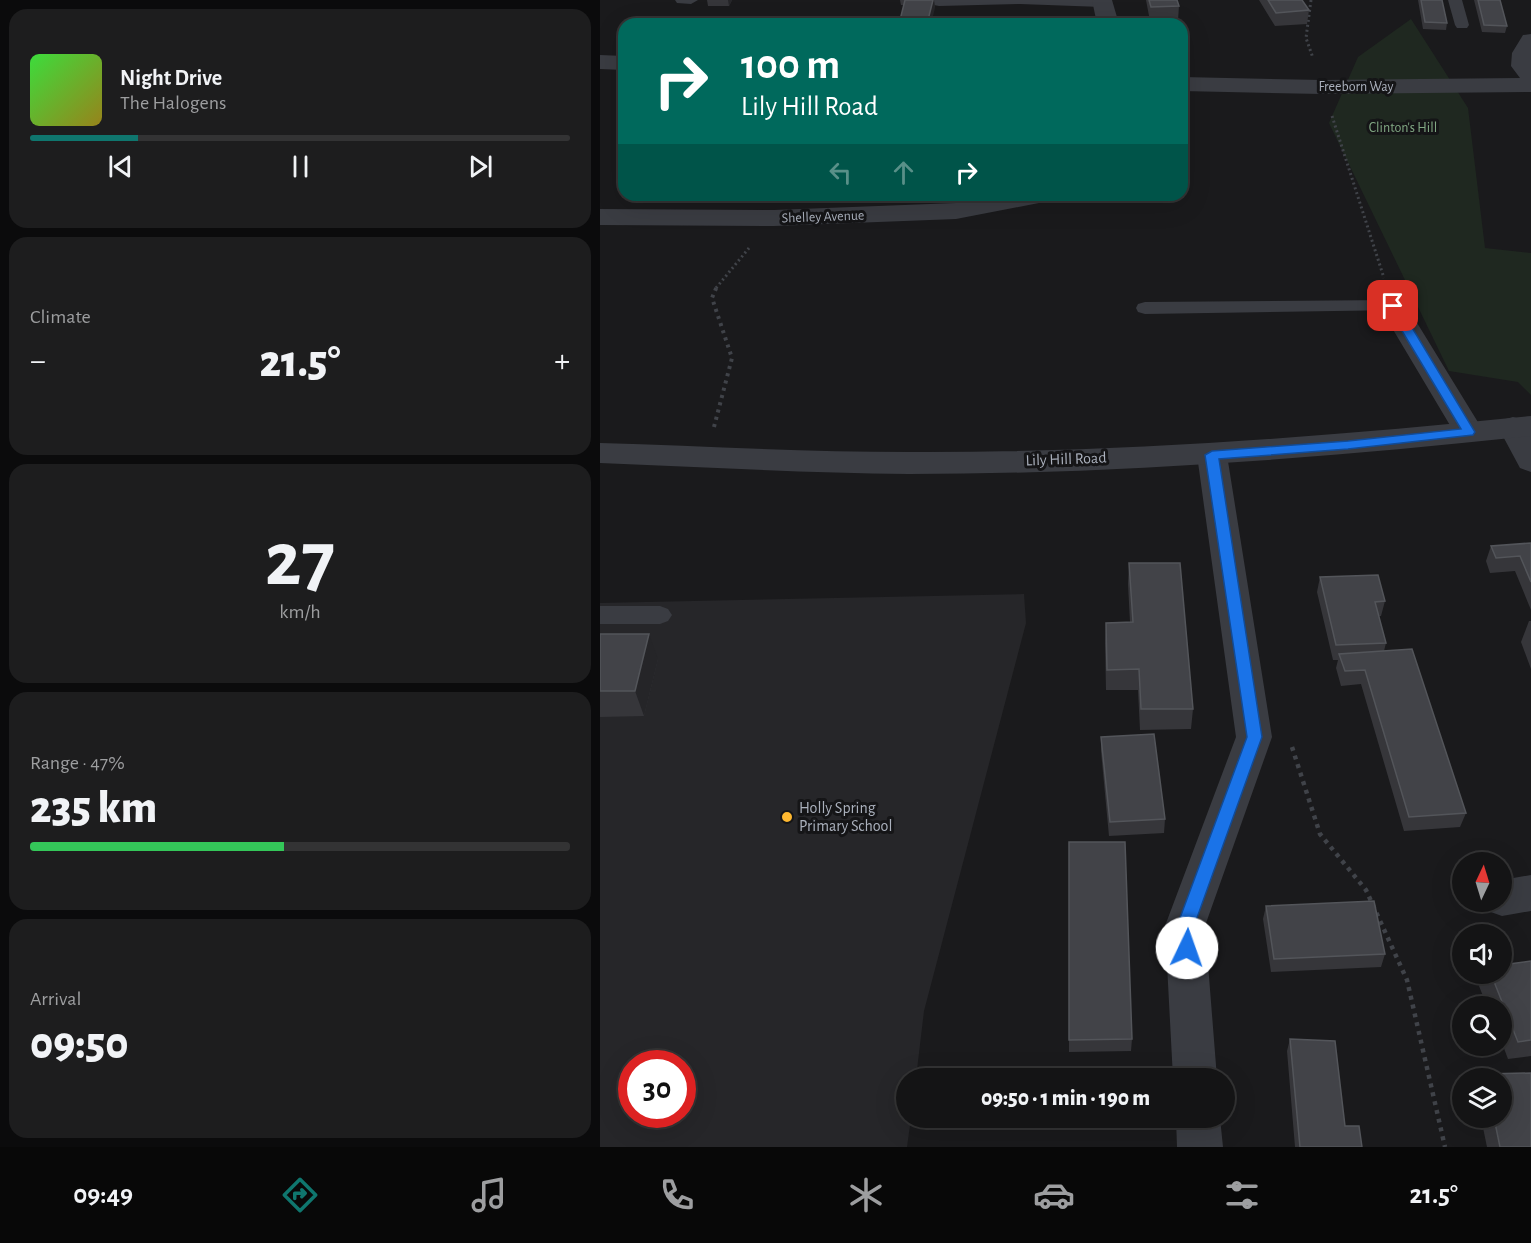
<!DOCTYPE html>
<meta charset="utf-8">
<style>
body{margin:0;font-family:"Alegreya Sans",sans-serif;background:#1d1d1e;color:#f1f3f6;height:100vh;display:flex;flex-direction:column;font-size:22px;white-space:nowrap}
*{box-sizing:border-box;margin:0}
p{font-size:20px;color:#9d9ea0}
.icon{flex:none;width:33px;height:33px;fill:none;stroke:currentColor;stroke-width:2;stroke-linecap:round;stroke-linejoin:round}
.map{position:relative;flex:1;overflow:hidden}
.panel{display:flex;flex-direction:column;gap:9px;padding:9px;background:#0b0b0c;width:600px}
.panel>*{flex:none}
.banner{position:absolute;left:18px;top:18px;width:570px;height:183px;border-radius:18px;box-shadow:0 6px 24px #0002,0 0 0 2px #333334;background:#00695c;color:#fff;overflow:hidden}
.needle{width:39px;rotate:4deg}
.tools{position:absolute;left:852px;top:852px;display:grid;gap:12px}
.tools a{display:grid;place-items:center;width:60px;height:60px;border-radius:50%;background:#141415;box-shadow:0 6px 24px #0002,0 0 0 2px #333334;font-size:30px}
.speed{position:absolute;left:18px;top:1050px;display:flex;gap:12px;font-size:30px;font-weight:700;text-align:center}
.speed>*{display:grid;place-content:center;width:78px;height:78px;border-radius:50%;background:#141415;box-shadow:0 6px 24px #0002,0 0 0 2px #333334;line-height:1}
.speed .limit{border:9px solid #d22;background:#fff;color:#111}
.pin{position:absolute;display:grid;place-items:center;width:51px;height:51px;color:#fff;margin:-26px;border-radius:12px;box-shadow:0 3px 9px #0006}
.me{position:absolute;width:66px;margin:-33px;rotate:3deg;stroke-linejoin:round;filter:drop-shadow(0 0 4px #0008)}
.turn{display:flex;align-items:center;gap:21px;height:126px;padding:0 24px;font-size:27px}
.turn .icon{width:78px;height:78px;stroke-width:2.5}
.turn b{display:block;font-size:42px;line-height:51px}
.lanes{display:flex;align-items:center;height:57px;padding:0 24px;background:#0003;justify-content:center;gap:30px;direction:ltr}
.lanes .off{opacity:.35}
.big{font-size:45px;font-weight:800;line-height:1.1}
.panel .tile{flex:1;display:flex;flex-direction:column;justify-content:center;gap:9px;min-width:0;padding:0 21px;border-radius:18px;background:#1d1d1e}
.panel .dial{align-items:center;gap:0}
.dial b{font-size:78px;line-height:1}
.song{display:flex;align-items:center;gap:18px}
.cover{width:72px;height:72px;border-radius:9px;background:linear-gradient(135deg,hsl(120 70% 55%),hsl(50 70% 35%))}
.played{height:6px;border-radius:3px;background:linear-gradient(90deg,#0f766e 20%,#333334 20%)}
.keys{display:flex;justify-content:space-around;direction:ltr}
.heat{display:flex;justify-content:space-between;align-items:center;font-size:33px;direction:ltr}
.charge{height:9px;border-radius:4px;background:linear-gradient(90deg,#34c759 47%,#333334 0)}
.trip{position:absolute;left:296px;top:1068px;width:339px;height:60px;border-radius:30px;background:#141415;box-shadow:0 6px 24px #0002,0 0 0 2px #333334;font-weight:800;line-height:60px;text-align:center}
.dock{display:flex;height:96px;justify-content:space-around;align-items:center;background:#080808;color:#9d9ea0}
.dock .icon{width:42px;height:42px}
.dock .current{color:#0f766e}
.dock b{font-size:27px;color:#f1f3f6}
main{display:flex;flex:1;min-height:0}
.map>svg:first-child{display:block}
.built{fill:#262629;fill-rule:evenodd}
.green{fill:#1f2820}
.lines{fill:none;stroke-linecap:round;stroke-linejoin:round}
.path-far2{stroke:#404349;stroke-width:3;stroke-dasharray:2 3;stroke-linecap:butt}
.path-far1{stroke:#404349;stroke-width:4;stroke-dasharray:3 4.5;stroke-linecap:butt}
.path{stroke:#404349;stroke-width:4.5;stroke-dasharray:4 5;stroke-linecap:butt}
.service{fill:#3a3c42;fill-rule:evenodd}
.minor{fill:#3a3c42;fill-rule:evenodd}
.tertiary{fill:#3a3c42;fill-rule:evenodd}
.wall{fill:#36363a}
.shaded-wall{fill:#252528}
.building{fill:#424348;stroke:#53555a;stroke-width:1.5}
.route{fill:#1a73e8;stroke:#114b97;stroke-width:1.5}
.poi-dot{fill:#feb830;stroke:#151517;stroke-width:2}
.labels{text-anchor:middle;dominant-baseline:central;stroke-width:6;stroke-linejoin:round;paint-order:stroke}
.far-street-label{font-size:14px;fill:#abb1bd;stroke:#151517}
.far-park-label{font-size:14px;fill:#82a984;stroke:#151517}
.street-label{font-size:16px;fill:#abb1bd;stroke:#151517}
.poi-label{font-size:16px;fill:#abb1bd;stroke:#151517;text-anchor:start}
</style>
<main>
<section class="panel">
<div class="tile">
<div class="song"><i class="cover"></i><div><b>Night Drive</b><p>The Halogens</p></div></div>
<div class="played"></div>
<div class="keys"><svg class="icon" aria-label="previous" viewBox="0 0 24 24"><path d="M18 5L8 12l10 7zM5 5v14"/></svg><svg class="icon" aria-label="pause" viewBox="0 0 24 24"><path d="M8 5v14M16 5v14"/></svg><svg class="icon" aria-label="next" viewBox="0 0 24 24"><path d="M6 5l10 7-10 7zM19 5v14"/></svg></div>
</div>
<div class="tile"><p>Climate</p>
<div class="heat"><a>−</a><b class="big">21.5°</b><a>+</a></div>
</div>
<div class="tile dial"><b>27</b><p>km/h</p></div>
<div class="tile"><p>Range · 47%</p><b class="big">235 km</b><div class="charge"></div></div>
<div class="tile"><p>Arrival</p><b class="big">09:50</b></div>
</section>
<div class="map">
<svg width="931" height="1147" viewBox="0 0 931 1147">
<rect width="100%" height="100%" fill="#1a1a1c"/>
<!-- built -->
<path class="built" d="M 424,594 L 426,623 L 324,1011 L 316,1078 L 306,1078 L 306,1118 L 311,1118 L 307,1147 L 0,1147 L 0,603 ZM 32,1064 L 82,1064 L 82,1114 L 32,1114 Z"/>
<!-- green -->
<path class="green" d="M 811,19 L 868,108 L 885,248 L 931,253 L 931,395 L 918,382 L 849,371 L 729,123 L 758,57 Z"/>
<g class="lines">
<!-- path-far2 -->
<path class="path-far2" d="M 711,0 L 706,38 L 713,58
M 732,116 L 784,278
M 116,288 L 149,248"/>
<!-- path-far1 -->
<path class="path-far1" d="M 114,427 L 132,358 L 112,298 L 117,286"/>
<!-- path -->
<path class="path" d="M 692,747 L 720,834 L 766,890 L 807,980 L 845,1147"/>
<!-- service -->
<path class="service" d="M 75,0 L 98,0 L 91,4 L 77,3 Z
M 333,0 L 507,0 L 509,3 L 502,7 L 420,4 L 339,6 L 334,5 Z
M 848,0 L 862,0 L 869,25 L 867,28 L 857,28 L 855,25 Z
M 793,300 L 800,302 L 802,306 L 800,310 L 545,314 L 538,312 L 536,308 L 538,304 L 545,302 Z
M 0,606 L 60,606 L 68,609 L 72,615 L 68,621 L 60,624 L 0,624 Z"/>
<!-- minor -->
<path class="minor" d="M 492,0 L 512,0 L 519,24 L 497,24 Z
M 931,34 L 931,92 L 722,94 L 582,91 L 582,77 L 722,80 L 920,78 L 911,66 L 912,53 L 923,35 Z
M 0,55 L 24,56 L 24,70 L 0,69 Z
M 403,195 L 456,195 L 453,200 L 444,202 L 356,219 L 174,226 L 0,225 L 0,209 L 174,210 L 356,203 Z
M 793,298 L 803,300 L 884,432 L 880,439 L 869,442 L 858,439 L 854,432 L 779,306 L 783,300 Z
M 913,417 L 924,420 L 931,433 L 931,472 L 920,468 L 898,427 L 902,420 Z
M 612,445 L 623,448 L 627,455 L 672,737 L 605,926 L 617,1078 L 573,1078 L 565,926 L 636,737 L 597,455 L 601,448 Z
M 931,875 L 931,911 L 902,916 L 888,911 L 884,902 L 902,902 L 902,880 Z
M 576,1118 L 620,1118 L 623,1147 L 577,1147 Z"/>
<!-- tertiary -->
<path class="tertiary" d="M 931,416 L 931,436 C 724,458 517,474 309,474 C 206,473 103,467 0,463 L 0,443 C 103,446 206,452 309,452 C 517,453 724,437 931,416 Z"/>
</g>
<!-- wall -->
<path class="wall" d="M 107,0 L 132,0 L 129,6 L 108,6 Z
M 300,0 L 334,0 L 335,8 L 301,5 Z
M 546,0 L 577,0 L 579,6 L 578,20 L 550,21 Z
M 659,0 L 702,0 L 709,10 L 707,24 L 675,26 Z
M 818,0 L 842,0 L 847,23 L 846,30 L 823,29 Z
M 874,0 L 900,0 L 907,26 L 905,33 L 882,32 Z
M 931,543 L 931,610 L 915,571 L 890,573 L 886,561 L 891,546 Z
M 529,563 L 593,709 L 591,729 L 540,730 L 538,690 L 506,690 L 505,643 L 506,623 L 530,622 L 528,584 Z
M 720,577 L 785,601 L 781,616 L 779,616 L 786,643 L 784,651 L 866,813 L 860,827 L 804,831 L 761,684 L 741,686 L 736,668 L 738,660 L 733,660 L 717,592 Z
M 929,621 L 931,621 L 931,669 L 921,642 Z
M 0,634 L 58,659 L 44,716 L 0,717 Z
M 501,737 L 565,819 L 564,833 L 509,836 L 501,751 Z
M 469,842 L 532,1039 L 531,1051 L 469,1052 Z
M 666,906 L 785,954 L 781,967 L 671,972 L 663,919 Z
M 931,961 L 931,1056 L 908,1059 L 902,1043 L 902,1006 L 887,1006 L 879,986 L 885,974 L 902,974 Z
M 690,1039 L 745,1126 L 762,1147 L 695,1147 L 687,1051 Z
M 931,1073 L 931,1147 L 887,1147 L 881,1118 L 902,1118 L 902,1078 L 882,1078 L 884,1074 Z"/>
<!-- shaded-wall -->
<path class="shaded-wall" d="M 128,0 L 132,0 L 129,6 Z
M 333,0 L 334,0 L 335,8 L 331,24 L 327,24 Z
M 49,634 L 58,659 L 44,716 L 35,691 Z"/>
<!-- building -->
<path class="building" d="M 305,0 L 333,0 L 327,24 L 299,24 Z
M 549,0 L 577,0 L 579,6 L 551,7 Z
M 668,0 L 702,0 L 709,10 L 676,13 Z
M 821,0 L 842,0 L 847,23 L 825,22 Z
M 878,0 L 900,0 L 907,26 L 884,25 Z
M 931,543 L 931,582 L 920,556 L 896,558 L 891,546 Z
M 529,563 L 580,563 L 593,709 L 541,709 L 539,669 L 507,670 L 506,623 L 533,622 Z
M 778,575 L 785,601 L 775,602 L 786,643 L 736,645 L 720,577 Z
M 0,634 L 49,634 L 35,691 L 0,691 Z
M 812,649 L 866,813 L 809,817 L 765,670 L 745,671 L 739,654 Z
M 554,734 L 565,819 L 510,822 L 501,737 Z
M 469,842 L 525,842 L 532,1039 L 469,1040 Z
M 774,901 L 785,954 L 674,959 L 666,906 Z
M 931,961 L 931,1040 L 918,1042 L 891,974 L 902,974 L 902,965 Z
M 690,1039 L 735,1041 L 745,1126 L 759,1126 L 762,1147 L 700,1147 Z
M 931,1073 L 931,1147 L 900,1147 L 894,1118 L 902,1118 L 902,1078 L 885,1078 L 884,1074 Z"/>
<!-- route -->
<path class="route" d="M 793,303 L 799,306 L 875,432 L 873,435 L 748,449 L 619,459 L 662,737 L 594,926 L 595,948 L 593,953 L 587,956 L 581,953 L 577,926 L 647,737 L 605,455 L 612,451 L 748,441 L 861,429 L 787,306 Z"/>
<!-- markers -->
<circle class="poi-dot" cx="187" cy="817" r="6"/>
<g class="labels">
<!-- far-street labels -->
<g class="far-street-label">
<text x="756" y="87">Freeborn Way</text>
<text transform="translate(223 217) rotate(-2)">Shelley Avenue</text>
</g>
<!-- far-park labels -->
<g class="far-park-label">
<text x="803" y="128">Clinton's Hill</text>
</g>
<!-- street labels -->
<g class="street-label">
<text transform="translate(466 459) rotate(-2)">Lily Hill Road</text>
</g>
<!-- poi labels -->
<g class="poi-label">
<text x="199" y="808">Holly Spring<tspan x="199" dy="18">Primary School</tspan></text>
</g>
</g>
</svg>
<div class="tools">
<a><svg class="needle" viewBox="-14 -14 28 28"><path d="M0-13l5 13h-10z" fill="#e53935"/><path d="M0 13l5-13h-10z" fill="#9d9ea0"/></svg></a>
<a><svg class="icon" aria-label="sound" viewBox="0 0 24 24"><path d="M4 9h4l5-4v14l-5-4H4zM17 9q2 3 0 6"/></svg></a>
<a><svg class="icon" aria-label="search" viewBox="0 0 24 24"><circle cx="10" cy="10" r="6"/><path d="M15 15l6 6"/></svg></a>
<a><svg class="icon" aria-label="layers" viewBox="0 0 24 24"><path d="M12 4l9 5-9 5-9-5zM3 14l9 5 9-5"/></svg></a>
</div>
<div class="speed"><div class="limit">30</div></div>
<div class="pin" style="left:793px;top:306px;background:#d93025"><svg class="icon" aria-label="arrive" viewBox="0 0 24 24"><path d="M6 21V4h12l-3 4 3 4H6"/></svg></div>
<svg class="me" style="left:587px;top:948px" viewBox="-20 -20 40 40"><circle r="19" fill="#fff"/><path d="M0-13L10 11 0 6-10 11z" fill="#1a73e8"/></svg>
<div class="trip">09:50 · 1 min · 190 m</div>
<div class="banner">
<div class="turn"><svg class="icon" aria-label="right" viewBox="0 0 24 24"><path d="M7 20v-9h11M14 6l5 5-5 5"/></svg><div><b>100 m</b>Lily Hill Road</div></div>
<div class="lanes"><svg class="icon off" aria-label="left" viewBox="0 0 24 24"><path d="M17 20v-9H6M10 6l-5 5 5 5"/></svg><svg class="icon off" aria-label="ahead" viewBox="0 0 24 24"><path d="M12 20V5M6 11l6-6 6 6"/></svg><svg class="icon" aria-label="right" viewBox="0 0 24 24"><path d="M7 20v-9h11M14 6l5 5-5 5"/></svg></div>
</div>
</div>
</main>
<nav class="dock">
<b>09:49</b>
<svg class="icon current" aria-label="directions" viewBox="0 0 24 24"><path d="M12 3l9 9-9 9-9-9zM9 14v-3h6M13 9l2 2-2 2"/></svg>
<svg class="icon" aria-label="music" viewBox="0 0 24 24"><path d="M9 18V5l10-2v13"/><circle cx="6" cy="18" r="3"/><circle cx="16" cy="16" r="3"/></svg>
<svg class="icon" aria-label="phone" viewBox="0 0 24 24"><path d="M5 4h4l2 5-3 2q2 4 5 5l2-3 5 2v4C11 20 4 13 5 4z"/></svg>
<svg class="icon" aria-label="climate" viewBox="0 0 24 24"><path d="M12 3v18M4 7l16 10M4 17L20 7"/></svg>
<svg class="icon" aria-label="car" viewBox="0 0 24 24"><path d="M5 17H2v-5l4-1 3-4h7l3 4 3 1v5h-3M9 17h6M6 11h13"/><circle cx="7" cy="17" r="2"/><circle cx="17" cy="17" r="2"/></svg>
<svg class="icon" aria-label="filters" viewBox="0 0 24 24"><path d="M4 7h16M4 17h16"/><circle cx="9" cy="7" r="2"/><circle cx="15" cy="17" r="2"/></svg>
<b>21.5°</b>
</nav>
